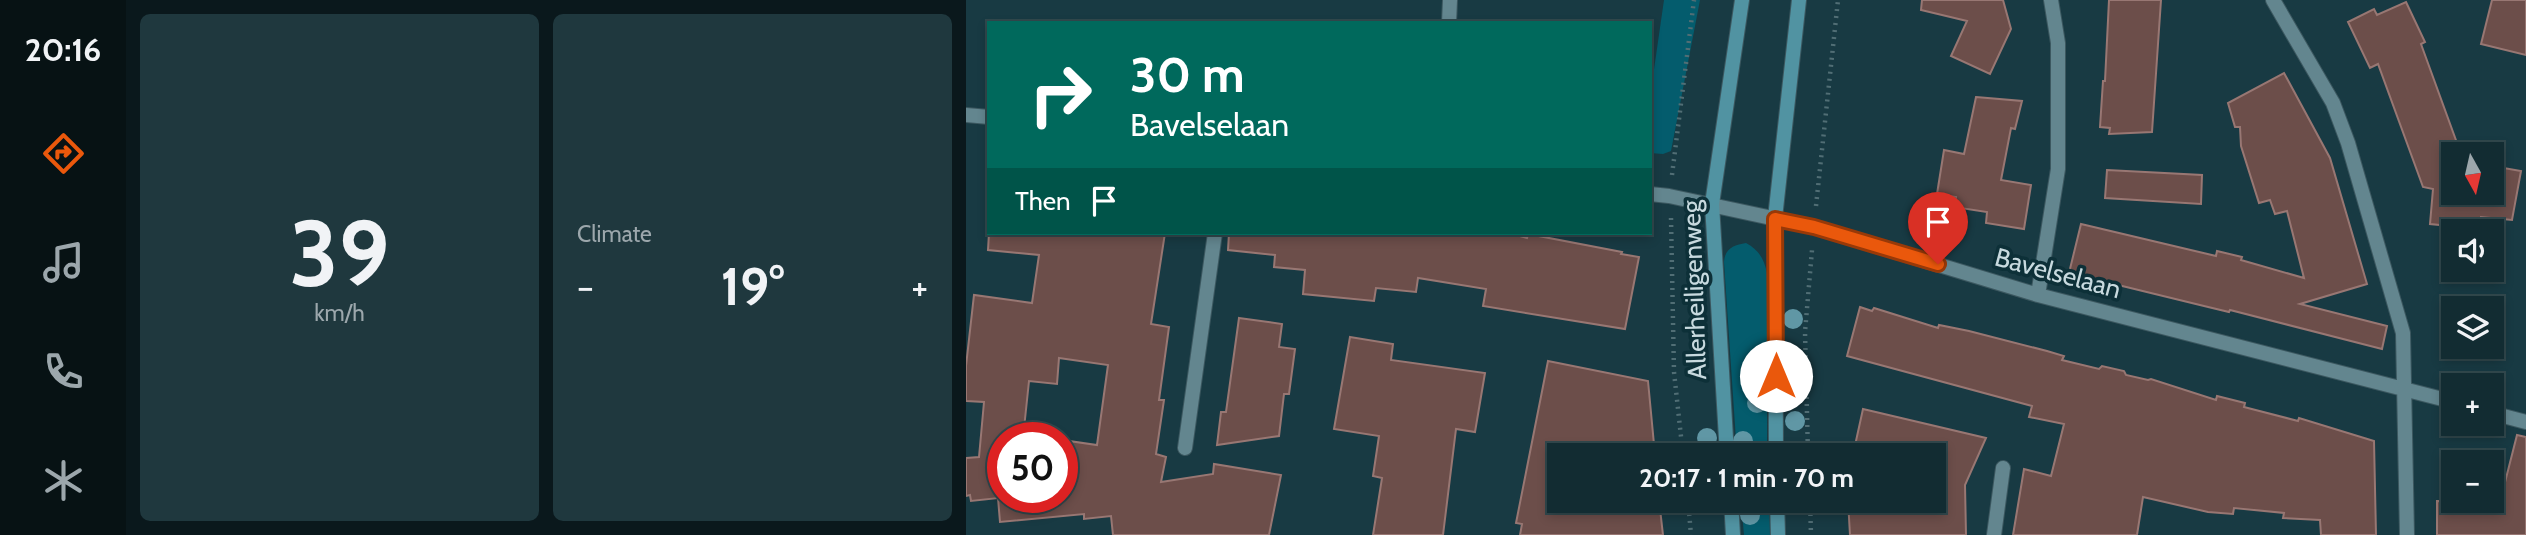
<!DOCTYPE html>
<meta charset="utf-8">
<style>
body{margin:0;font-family:Cabin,sans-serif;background:#1f383e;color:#f1f3f6;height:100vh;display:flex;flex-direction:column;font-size:26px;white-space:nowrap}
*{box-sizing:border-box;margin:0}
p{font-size:23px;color:#9ca7ac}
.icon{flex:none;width:38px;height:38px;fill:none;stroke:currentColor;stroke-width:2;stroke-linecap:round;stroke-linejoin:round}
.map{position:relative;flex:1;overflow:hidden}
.side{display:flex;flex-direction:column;gap:14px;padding:14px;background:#0a181c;width:840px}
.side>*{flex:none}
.top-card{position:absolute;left:21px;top:21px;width:665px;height:214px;border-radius:0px;box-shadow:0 4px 10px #0003,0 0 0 2px #31484d;background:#00695c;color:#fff;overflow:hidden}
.needle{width:46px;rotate:172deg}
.controls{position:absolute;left:1475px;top:142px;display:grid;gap:14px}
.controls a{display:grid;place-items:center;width:63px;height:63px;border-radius:0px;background:#122c32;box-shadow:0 4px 10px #0003,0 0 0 2px #31484d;font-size:35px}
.speed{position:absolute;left:21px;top:422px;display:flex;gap:14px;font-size:35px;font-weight:700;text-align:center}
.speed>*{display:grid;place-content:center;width:91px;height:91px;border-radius:50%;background:#122c32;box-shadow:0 4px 10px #0003,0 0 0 2px #31484d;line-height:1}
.speed .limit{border:10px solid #d22;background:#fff;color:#111}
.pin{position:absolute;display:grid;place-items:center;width:60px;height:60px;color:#fff;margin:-72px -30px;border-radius:50% 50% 50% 0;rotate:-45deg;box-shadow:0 0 7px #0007}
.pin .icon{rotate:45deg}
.me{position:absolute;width:77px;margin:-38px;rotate:0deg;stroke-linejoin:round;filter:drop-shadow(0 0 5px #0008)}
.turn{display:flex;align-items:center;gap:24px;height:147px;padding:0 28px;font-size:32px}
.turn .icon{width:91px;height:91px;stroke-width:2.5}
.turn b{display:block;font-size:49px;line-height:60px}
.then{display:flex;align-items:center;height:66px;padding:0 28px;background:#0003;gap:14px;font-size:26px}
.big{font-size:52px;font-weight:700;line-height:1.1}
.side .widget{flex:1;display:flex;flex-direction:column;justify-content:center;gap:10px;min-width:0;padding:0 24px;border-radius:10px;background:#1f383e}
.side .dial{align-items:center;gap:0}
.dial b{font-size:91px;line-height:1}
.heat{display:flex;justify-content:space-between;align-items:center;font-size:38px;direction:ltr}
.side .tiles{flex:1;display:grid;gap:14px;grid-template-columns:repeat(2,1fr)}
.trip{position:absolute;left:581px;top:443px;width:399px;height:70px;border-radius:0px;background:#122c32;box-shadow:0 4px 10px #0003,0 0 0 2px #31484d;font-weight:700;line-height:70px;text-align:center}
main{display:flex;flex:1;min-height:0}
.tab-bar{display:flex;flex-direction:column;width:126px;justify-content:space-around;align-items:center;background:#071214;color:#9ca7ac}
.tab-bar .icon{width:49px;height:49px}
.tab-bar .current{color:#ea580c}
.tab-bar b{font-size:32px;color:#f1f3f6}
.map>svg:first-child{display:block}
.green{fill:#045c6d}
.building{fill:#6c4e4a;stroke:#987773;stroke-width:2;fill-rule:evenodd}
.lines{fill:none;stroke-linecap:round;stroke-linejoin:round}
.service-casing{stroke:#3c5860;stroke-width:16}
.minor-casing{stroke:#3c5860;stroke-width:16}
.secondary-casing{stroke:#3c5860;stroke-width:16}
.path{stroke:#516e75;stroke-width:4.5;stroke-dasharray:2 5;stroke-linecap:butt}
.service{stroke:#63868f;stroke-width:14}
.minor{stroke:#63868f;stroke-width:14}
.secondary{stroke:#5193a2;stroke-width:14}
.tree{fill:#6097a5}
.route-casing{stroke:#983908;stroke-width:18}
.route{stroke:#ea580c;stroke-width:12}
.labels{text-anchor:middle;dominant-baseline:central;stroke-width:7;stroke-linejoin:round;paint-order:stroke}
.street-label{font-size:26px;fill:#c8dadf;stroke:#0d3038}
</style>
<main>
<nav class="tab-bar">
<b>20:16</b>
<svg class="icon current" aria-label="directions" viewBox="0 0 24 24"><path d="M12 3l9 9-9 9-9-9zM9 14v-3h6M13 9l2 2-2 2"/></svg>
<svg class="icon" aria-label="music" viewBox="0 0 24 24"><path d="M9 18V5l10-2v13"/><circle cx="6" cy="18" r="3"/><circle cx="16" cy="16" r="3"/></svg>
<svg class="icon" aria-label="phone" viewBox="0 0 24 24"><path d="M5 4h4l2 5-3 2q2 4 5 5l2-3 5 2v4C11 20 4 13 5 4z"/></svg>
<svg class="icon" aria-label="climate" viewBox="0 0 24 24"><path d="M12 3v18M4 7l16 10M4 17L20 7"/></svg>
</nav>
<section class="side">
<div class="tiles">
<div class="widget dial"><b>39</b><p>km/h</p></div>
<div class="widget"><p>Climate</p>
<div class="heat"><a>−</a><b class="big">19°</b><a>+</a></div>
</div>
</div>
</section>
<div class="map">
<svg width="1560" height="535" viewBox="0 0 1560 535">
<rect width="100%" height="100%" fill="#183a43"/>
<!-- green -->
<path class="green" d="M 698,0 L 734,0 L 705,151 L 697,154 L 684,153 L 684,97 Z
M 780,243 C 793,250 798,259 801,273 L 801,455 L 771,455 L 758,262 C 759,248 768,245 780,243 Z
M 775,501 L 803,501 L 804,535 L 778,535 Z"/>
<!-- building -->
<path class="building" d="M 956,0 L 1037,0 L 1045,29 L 1024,74 L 985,56 L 1001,21 L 955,10 Z
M 1143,0 L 1195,0 L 1186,132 L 1143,134 L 1144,128 L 1134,127 L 1137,81 L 1139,81 Z
M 1526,0 L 1560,0 L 1560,55 L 1515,44 Z
M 1440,2 L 1459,42 L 1455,44 L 1495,154 L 1488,154 L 1488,192 L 1526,192 L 1526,166 L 1555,171 L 1546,220 L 1515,217 L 1514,229 L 1464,224 L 1467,189 L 1457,187 L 1412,64 L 1404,68 L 1382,22 L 1408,9 L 1411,15 Z
M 1318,73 L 1364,158 L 1401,284 L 1334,304 L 1421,326 L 1416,349 L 1264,310 L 1263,312 L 1238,306 L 1103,273 L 1115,224 L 1250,256 L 1251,251 L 1276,257 L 1275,260 L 1338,278 L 1321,211 L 1309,214 L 1304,200 L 1293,203 L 1275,146 L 1274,127 L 1269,127 L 1262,103 Z
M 1010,97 L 1056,101 L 1049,129 L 1045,128 L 1035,180 L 1065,185 L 1058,229 L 1020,223 L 1021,212 L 988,207 L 990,197 L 971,194 L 978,150 L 998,154 Z
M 1141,170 L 1236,175 L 1235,204 L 1139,198 Z
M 23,233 L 199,233 L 185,324 L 203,327 L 193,400 L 198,400 L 190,454 L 200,457 L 195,482 L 247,474 L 248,464 L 315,475 L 303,535 L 147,535 L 145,516 L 118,519 L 118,514 L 34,522 L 32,498 L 5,501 L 4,495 L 0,496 L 0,458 L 13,457 L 18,402 L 0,401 L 0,366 L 8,295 L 66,303 L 73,255 L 22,250 ZM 93,358 L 142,365 L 131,445 L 96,440 L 96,497 L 37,497 L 37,438 L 57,438 L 63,381 L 91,384 Z
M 263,233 L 543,233 L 561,238 L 562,234 L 656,252 L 655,254 L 673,257 L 659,329 L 517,306 L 520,289 L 452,278 L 450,292 L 410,288 L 408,301 L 337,294 L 339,270 L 308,267 L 309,255 L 262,250 Z
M 894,307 L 906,311 L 908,308 L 972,328 L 973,325 L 1003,331 L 1081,351 L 1098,356 L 1096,360 L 1133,369 L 1136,366 L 1158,371 L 1160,375 L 1182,380 L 1185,379 L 1250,400 L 1251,396 L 1279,403 L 1278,407 L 1332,421 L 1333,418 L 1408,441 L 1410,535 L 1355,535 L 1354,520 L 1317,518 L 1318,513 L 1268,508 L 1267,514 L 1242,512 L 1177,497 L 1171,535 L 1047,535 L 1058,469 L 1085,476 L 1098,424 L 1063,417 L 1066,406 L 881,356 Z
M 273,318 L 316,324 L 313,347 L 329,349 L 323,394 L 318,394 L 313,436 L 251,445 L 255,412 L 260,412 Z
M 384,337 L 427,344 L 425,360 L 519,373 L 509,432 L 490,429 L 477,535 L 407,535 L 416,478 L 407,476 L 413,436 L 368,429 Z
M 582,361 L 682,381 L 689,455 L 593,455 L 593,500 L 693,500 L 697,535 L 554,535 L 556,524 L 550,523 Z
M 897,409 L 1020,438 L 999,485 L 1000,535 L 884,535 L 882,500 L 968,500 L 968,455 L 880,455 L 880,451 L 888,450 Z
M 1551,435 L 1560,437 L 1560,535 L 1471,535 L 1471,501 L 1534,502 Z"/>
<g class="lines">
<!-- service casing -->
<g class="service-casing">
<path id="service" d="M 219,448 L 249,233
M 1028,535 L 1037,468"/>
</g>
<!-- minor casing -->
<g class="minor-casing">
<path id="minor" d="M 1307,0 L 1367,103 L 1382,143 L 1437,333 L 1441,535
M 483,23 L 484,0
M 0,115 L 23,117
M 684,194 L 703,196 L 848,227 L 1072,295 L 1488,402
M 1072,295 L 1092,169 L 1092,43 L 1085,0
M 1526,413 L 1560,422"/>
</g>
<!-- secondary casing -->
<g class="secondary-casing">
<path id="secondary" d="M 761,455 L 746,204 L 776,0
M 810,455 L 809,218 L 833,0
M 765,500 L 767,535
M 811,500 L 812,535"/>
</g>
<!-- path -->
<path class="path" d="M 706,175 L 728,0
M 850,206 L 872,0
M 705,218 L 708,372 L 717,455
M 842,455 L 839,332 L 846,250
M 722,500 L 725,535
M 844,500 L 845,535"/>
<!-- service -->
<use href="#service" class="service"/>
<!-- minor -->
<use href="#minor" class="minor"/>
<!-- secondary -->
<use href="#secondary" class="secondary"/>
</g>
<!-- trees -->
<g class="tree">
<circle cx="827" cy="319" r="10"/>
<circle cx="791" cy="403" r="10"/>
<circle cx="829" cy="421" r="10"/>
<circle cx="741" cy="438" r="10"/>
<circle cx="777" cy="441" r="10"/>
<circle cx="784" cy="515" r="10"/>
</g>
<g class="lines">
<!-- route casing -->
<g class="route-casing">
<path id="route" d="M 810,376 L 809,219 L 848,227 L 972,264"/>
</g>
<!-- route -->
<use href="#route" class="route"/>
</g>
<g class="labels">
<!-- street labels -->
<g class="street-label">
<text transform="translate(1092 273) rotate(15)">Bavelselaan</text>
<text transform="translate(728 290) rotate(-92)">Allerheiligenweg</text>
</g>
</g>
</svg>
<div class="controls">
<a><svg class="needle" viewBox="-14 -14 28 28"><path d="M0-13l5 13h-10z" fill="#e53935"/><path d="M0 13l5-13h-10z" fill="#9ca7ac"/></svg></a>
<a><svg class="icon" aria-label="sound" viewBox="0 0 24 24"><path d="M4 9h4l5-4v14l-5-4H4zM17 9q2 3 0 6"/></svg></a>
<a><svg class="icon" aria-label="layers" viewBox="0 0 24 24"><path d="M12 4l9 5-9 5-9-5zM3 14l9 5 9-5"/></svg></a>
<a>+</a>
<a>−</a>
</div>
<div class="speed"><div class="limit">50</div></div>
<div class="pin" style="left:972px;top:264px;background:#d93025"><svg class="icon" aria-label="arrive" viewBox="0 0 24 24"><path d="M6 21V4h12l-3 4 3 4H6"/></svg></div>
<svg class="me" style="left:810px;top:376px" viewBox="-20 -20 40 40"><circle r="19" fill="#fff"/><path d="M0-13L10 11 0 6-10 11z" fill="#ea580c"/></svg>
<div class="trip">20:17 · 1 min · 70 m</div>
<div class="top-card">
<div class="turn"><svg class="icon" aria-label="right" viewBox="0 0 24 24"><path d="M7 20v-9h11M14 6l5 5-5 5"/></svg><div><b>30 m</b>Bavelselaan</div></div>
<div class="then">Then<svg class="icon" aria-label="arrive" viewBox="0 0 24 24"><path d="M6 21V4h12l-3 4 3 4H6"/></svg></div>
</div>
</div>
</main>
